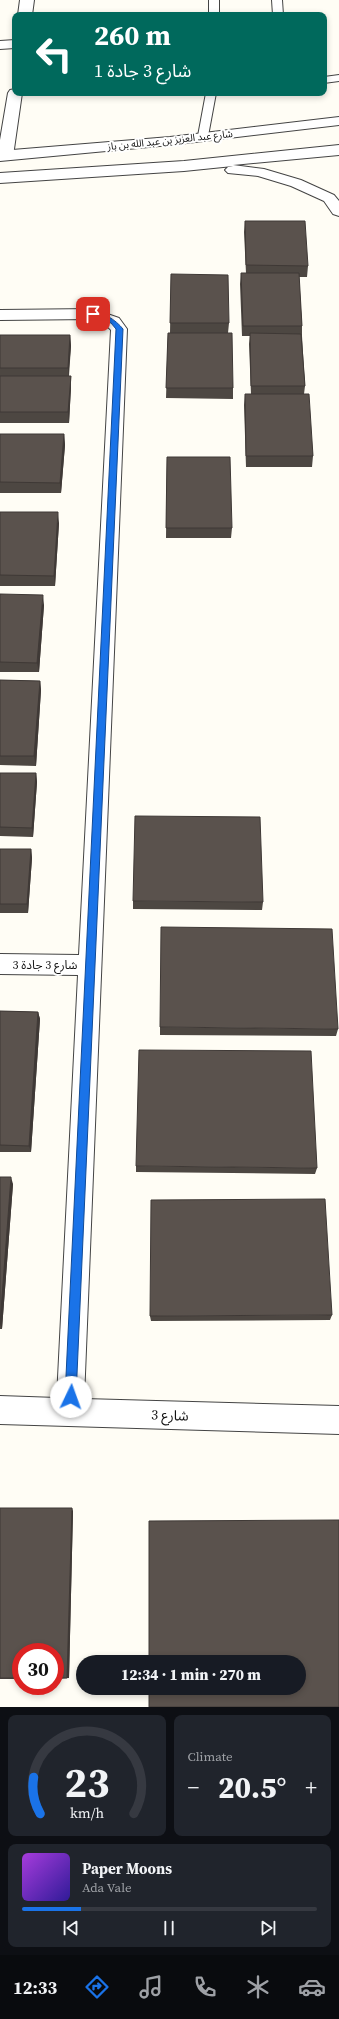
<!DOCTYPE html>
<meta charset="utf-8">
<style>
body{margin:0;font-family:"Source Serif 4","Noto Sans Arabic",serif;background:#20242c;color:#f1f3f6;height:100vh;display:flex;flex-direction:column;font-size:15px;white-space:nowrap}
*{box-sizing:border-box;margin:0}
p{font-size:13px;color:#9ea1a6}
.icon{flex:none;width:22px;height:22px;fill:none;stroke:currentColor;stroke-width:2;stroke-linecap:round;stroke-linejoin:round}
.map{position:relative;height:1707px;overflow:hidden}
.panel{display:flex;flex-direction:column;gap:8px;padding:8px;background:#0d0f14;flex:1}
.panel>*{flex:none}
.banner{position:absolute;left:12px;top:12px;width:315px;height:84px;border-radius:8px;box-shadow:0 2px 6px #0003;background:#00695c;color:#fff;overflow:hidden}
.speed{position:absolute;left:12px;top:1643px;display:flex;gap:8px;font-size:20px;font-weight:700;text-align:center}
.speed>*{display:grid;place-content:center;width:52px;height:52px;border-radius:50%;background:#171b24;box-shadow:0 2px 6px #0003;line-height:1}
.speed .limit{border:6px solid #d22;background:#fff;color:#111}
.pin{position:absolute;display:grid;place-items:center;width:34px;height:34px;color:#fff;margin:-17px;border-radius:8px;box-shadow:0 2px 6px #0006}
.me{position:absolute;width:44px;margin:-22px;rotate:3deg;stroke-linejoin:round;filter:drop-shadow(0 0 3px #0008)}
.turn{display:flex;align-items:center;gap:14px;height:84px;padding:0 16px;font-size:18px}
.turn .icon{width:52px;height:52px;stroke-width:2.5}
.turn b{display:block;font-size:28px;line-height:34px}
.big{font-size:30px;font-weight:800;line-height:1.1}
.panel .widget{flex:1;display:flex;flex-direction:column;justify-content:center;gap:6px;min-width:0;padding:0 14px;border-radius:8px;background:#20242c}
.panel .dial{align-items:center;gap:0}
.dial svg{height:104px;overflow:visible;fill:none;stroke:#363941;stroke-width:7;stroke-linecap:round;text-anchor:middle}
.dial text{fill:#f1f3f6;stroke:none}
.song{display:flex;align-items:center;gap:12px}
.cover{width:48px;height:48px;border-radius:6px;background:linear-gradient(135deg,hsl(280 70% 55%),hsl(250 70% 35%))}
.played{height:4px;border-radius:2px;background:linear-gradient(90deg,#1a73e8 20%,#363941 20%)}
.keys{display:flex;justify-content:space-around;direction:ltr}
.heat{display:flex;justify-content:space-between;align-items:center;font-size:22px;direction:ltr}
.panel .tiles{flex:1;display:grid;gap:8px;grid-template-columns:1fr 1fr}
.widget:last-child{grid-column:span 2}
.trip{position:absolute;left:76px;top:1655px;width:230px;height:40px;border-radius:20px;background:#171b24;box-shadow:0 2px 6px #0003;font-weight:800;line-height:40px;text-align:center}
.menu{display:flex;height:64px;justify-content:space-around;align-items:center;background:#090b0e;color:#9ea1a6}
.menu .icon{width:28px;height:28px}
.menu .on{color:#1a73e8}
.menu b{font-size:18px;color:#f1f3f6}
.map>svg:first-child{display:block}
.lines{fill:none;stroke-linecap:round;stroke-linejoin:round}
.service-casing{stroke:#444;stroke-width:2}
.minor-casing{stroke:#444;stroke-width:2}
.tertiary-casing{stroke:#444;stroke-width:2}
.service{fill:#fff;fill-rule:evenodd}
.minor{fill:#fff;fill-rule:evenodd}
.tertiary{fill:#fff;fill-rule:evenodd}
.wall{fill:#4d4742}
.shaded-wall{fill:#3f3936}
.building{fill:#5a524d;stroke:#3f3936}
.route{fill:#1a73e8;stroke:#114b97}
.labels{text-anchor:middle;dominant-baseline:central;stroke-width:4;stroke-linejoin:round;paint-order:stroke}
.far-street-label{font-size:10px;fill:#111;stroke:#fff}
.street-label{font-size:12px;fill:#111;stroke:#fff}
.near-street-label{font-size:14px;fill:#111;stroke:#fff}
</style>
<div class="map">
<svg width="339" height="1707" viewBox="0 0 339 1707">
<rect width="100%" height="100%" fill="#fffdf5"/>
<g class="lines">
<!-- service casing -->
<g class="service-casing">
<path id="service" d="M 209,0 L 219,0 L 219,15 L 209,15 Z
M 272,0 L 282,0 L 283,15 L 273,15 Z
M 339,75 L 339,81 L 324,83 L 324,77 Z
M 206,93 L 216,93 L 208,136 L 203,139 L 198,136 Z"/>
</g>
<!-- minor casing -->
<g class="minor-casing">
<path id="minor" d="M 20,0 L 34,0 L 32,15 L 18,15 Z
M 15,40 L 15,48 L 0,49 L 0,41 Z
M 15,89 L 15,93 L 22,93 L 13,156 L 10,159 L 0,159 L 0,140 L 8,93 L 10,90 Z
M 93,309 L 119,318 L 127,329 L 84,1399 L 339,1406 L 339,1434 L 0,1424 L 0,1396 L 57,1398 L 78,975 L 0,974 L 0,954 L 79,955 L 111,330 L 107,326 L 91,319 L 0,320 L 0,310 Z"/>
</g>
<!-- tertiary casing -->
<g class="tertiary-casing">
<path id="tertiary" d="M 339,117 L 339,125 L 170,145 L 0,161 L 0,151 L 170,137 Z
M 339,145 L 339,155 L 233,165 L 264,169 L 301,180 L 334,195 L 339,201 L 339,216 L 333,214 L 324,201 L 291,186 L 258,176 L 228,173 L 225,170 L 228,167 L 233,166 L 184,171 L 0,183 L 0,173 L 184,161 Z"/>
</g>
<!-- service -->
<use href="#service" class="service"/>
<!-- minor -->
<use href="#minor" class="minor"/>
<!-- tertiary -->
<use href="#tertiary" class="tertiary"/>
</g>
<!-- wall -->
<path class="wall" d="M 245,221 L 308,266 L 307,277 L 299,277 L 302,326 L 302,336 L 305,386 L 304,394 L 313,456 L 312,467 L 246,467 L 244,405 L 245,394 L 251,394 L 249,344 L 250,336 L 242,336 L 240,284 L 241,273 L 246,273 L 244,232 Z
M 171,274 L 229,323 L 228,333 L 233,388 L 233,399 L 166,398 L 168,333 L 170,333 Z
M 0,335 L 70,335 L 71,346 L 69,376 L 71,376 L 71,387 L 69,423 L 0,423 Z
M 0,434 L 64,434 L 65,445 L 61,493 L 0,493 Z
M 167,457 L 232,528 L 231,538 L 166,538 Z
M 0,512 L 59,523 L 55,586 L 0,586 Z
M 0,594 L 44,605 L 39,672 L 0,672 Z
M 0,680 L 40,681 L 41,690 L 36,766 L 0,765 Z
M 0,773 L 36,773 L 37,782 L 33,837 L 0,836 Z
M 0,849 L 31,849 L 32,858 L 28,913 L 0,913 Z
M 133,901 L 263,902 L 262,910 L 133,909 Z
M 0,1011 L 38,1012 L 40,1019 L 31,1152 L 0,1152 Z
M 160,1027 L 338,1029 L 336,1036 L 160,1035 Z
M 136,1166 L 317,1168 L 315,1174 L 136,1172 Z
M 0,1177 L 13,1184 L 2,1329 L 0,1329 Z
M 332,1315 L 330,1320 L 151,1321 L 150,1316 Z
M 0,1508 L 73,1511 L 69,1678 L 55,1679 L 55,1652 L 21,1652 L 21,1679 L 0,1679 Z"/>
<!-- shaded-wall -->
<path class="shaded-wall" d="M 70,335 L 71,346 L 68,379 L 68,368 Z
M 71,376 L 71,387 L 69,423 L 68,412 Z
M 64,434 L 65,445 L 61,493 L 60,483 Z
M 58,512 L 59,523 L 55,586 L 54,576 Z
M 43,595 L 44,605 L 39,672 L 37,663 Z
M 40,681 L 41,690 L 36,766 L 34,756 Z
M 36,773 L 37,782 L 33,837 L 32,828 Z
M 31,849 L 32,858 L 28,913 L 27,904 Z
M 38,1012 L 40,1019 L 31,1152 L 29,1146 Z
M 11,1177 L 13,1184 L 2,1329 L 0,1324 Z
M 72,1508 L 73,1511 L 69,1678 L 67,1678 Z"/>
<!-- building -->
<path class="building" d="M 245,221 L 305,221 L 308,266 L 246,265 Z
M 241,273 L 299,273 L 302,326 L 243,326 Z
M 171,274 L 228,275 L 229,323 L 170,323 Z
M 168,333 L 232,333 L 233,388 L 166,388 Z
M 250,333 L 301,334 L 305,386 L 251,386 Z
M 0,335 L 70,335 L 68,368 L 0,368 Z
M 0,376 L 71,376 L 68,412 L 0,412 Z
M 245,394 L 309,394 L 313,456 L 246,456 Z
M 0,434 L 64,434 L 60,483 L 0,482 Z
M 167,457 L 230,457 L 232,528 L 166,528 Z
M 0,512 L 58,512 L 54,576 L 0,575 Z
M 0,594 L 43,595 L 37,663 L 0,662 Z
M 0,680 L 40,681 L 34,756 L 0,756 Z
M 0,773 L 36,773 L 32,828 L 0,827 Z
M 135,816 L 260,817 L 263,902 L 133,901 Z
M 0,849 L 31,849 L 27,904 L 0,904 Z
M 161,927 L 332,929 L 338,1029 L 160,1027 Z
M 0,1011 L 38,1012 L 29,1146 L 0,1145 Z
M 139,1050 L 311,1051 L 317,1168 L 136,1166 Z
M 0,1177 L 11,1177 L 0,1324 Z
M 325,1199 L 332,1315 L 150,1316 L 151,1200 Z
M 0,1508 L 72,1508 L 67,1678 L 55,1678 L 55,1652 L 21,1652 L 21,1678 L 0,1678 Z
M 339,1520 L 339,1707 L 149,1707 L 149,1688 L 299,1688 L 299,1662 L 149,1662 L 149,1521 Z"/>
<!-- route -->
<path class="route" d="M 91,312 C 102,311 116,320 123,329 L 76,1397 L 75,1401 L 71,1402 L 67,1401 L 65,1397 L 116,329 L 111,323 L 91,316 Z"/>
<g class="labels">
<!-- far-street labels -->
<g class="far-street-label">
<text transform="translate(170 140) rotate(-6)">شارع عبد العزيز بن عبد الله بن باز</text>
</g>
<!-- street labels -->
<g class="street-label">
<text x="45" y="965">شارع 3 جادة 3</text>
</g>
<!-- near-street labels -->
<g class="near-street-label">
<text transform="translate(170 1415) rotate(2)">شارع 3</text>
</g>
</g>
</svg>
<div class="speed"><div class="limit">30</div></div>
<div class="pin" style="left:93px;top:314px;background:#d93025"><svg class="icon" aria-label="arrive" viewBox="0 0 24 24"><path d="M6 21V4h12l-3 4 3 4H6"/></svg></div>
<svg class="me" style="left:71px;top:1397px" viewBox="-20 -20 40 40"><circle r="19" fill="#fff"/><path d="M0-13L10 11 0 6-10 11z" fill="#1a73e8"/></svg>
<div class="trip">12:34 · 1 min · 270 m</div>
<div class="banner">
<div class="turn"><svg class="icon" aria-label="left" viewBox="0 0 24 24"><path d="M17 20v-9H6M10 6l-5 5 5 5"/></svg><div><b>260 m</b>شارع 3 جادة 1</div></div>
</div>
</div>
<section class="panel">
<div class="tiles">
<div class="widget dial"><svg viewBox="0 0 100 80">
<path d="M14 69A42 42 0 1 1 86 69"/>
<path d="M14 69A42 42 0 0 1 9 41" stroke="#1a73e8"/>
<text x="50" y="56" font-size="32" font-weight="700">23</text>
<text x="50" y="72" font-size="11">km/h</text>
</svg></div>
<div class="widget"><p>Climate</p>
<div class="heat"><a>−</a><b class="big">20.5°</b><a>+</a></div>
</div>
<div class="widget">
<div class="song"><i class="cover"></i><div><b>Paper Moons</b><p>Ada Vale</p></div></div>
<div class="played"></div>
<div class="keys"><svg class="icon" aria-label="previous" viewBox="0 0 24 24"><path d="M18 5L8 12l10 7zM5 5v14"/></svg><svg class="icon" aria-label="pause" viewBox="0 0 24 24"><path d="M8 5v14M16 5v14"/></svg><svg class="icon" aria-label="next" viewBox="0 0 24 24"><path d="M6 5l10 7-10 7zM19 5v14"/></svg></div>
</div>
</div>
</section>
<nav class="menu">
<b>12:33</b>
<svg class="icon on" aria-label="directions" viewBox="0 0 24 24"><path d="M12 3l9 9-9 9-9-9zM9 14v-3h6M13 9l2 2-2 2"/></svg>
<svg class="icon" aria-label="music" viewBox="0 0 24 24"><path d="M9 18V5l10-2v13"/><circle cx="6" cy="18" r="3"/><circle cx="16" cy="16" r="3"/></svg>
<svg class="icon" aria-label="phone" viewBox="0 0 24 24"><path d="M5 4h4l2 5-3 2q2 4 5 5l2-3 5 2v4C11 20 4 13 5 4z"/></svg>
<svg class="icon" aria-label="climate" viewBox="0 0 24 24"><path d="M12 3v18M4 7l16 10M4 17L20 7"/></svg>
<svg class="icon" aria-label="car" viewBox="0 0 24 24"><path d="M5 17H2v-5l4-1 3-4h7l3 4 3 1v5h-3M9 17h6M6 11h13"/><circle cx="7" cy="17" r="2"/><circle cx="17" cy="17" r="2"/></svg>
</nav>
